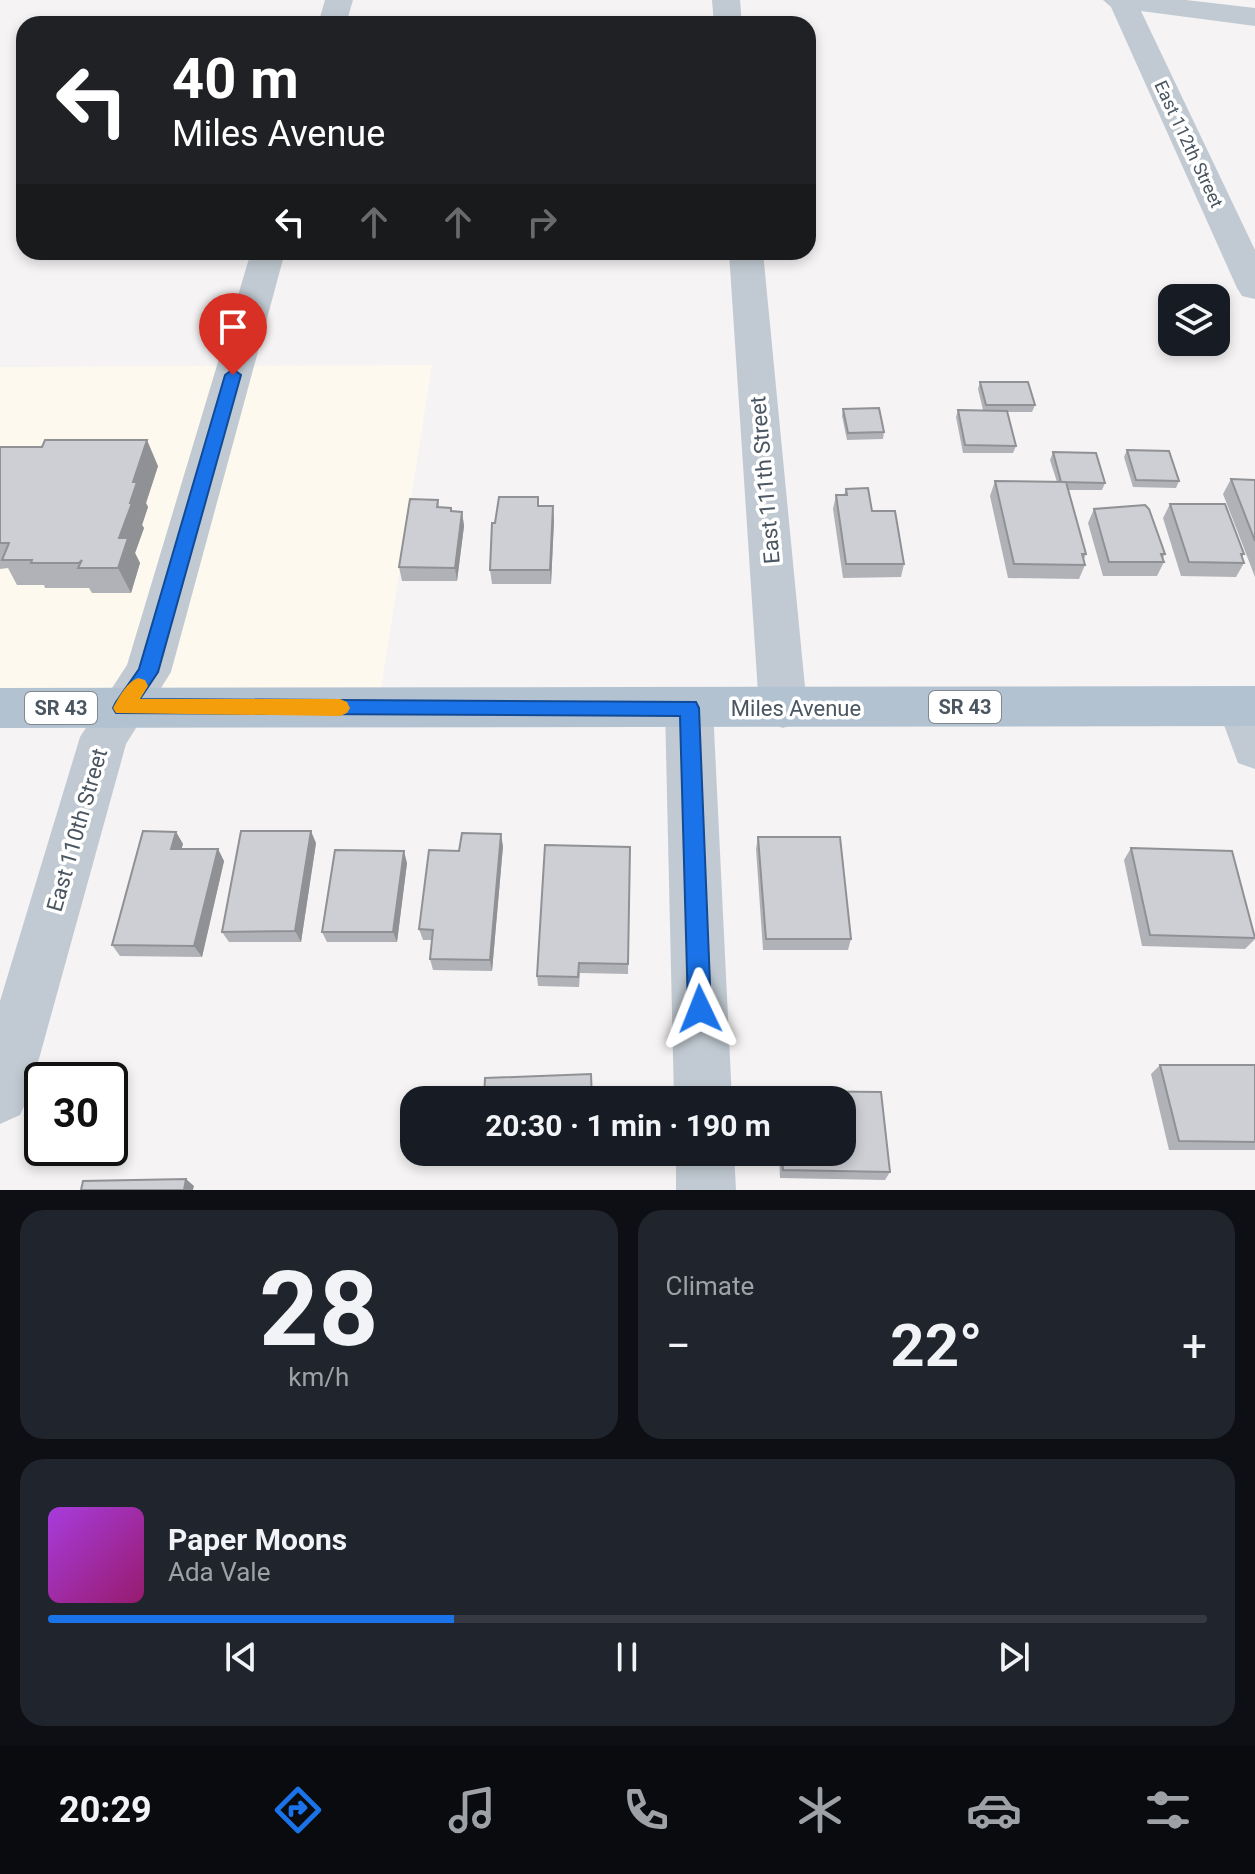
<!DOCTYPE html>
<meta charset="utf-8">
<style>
body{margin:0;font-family:Roboto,sans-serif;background:#20242c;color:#f1f3f6;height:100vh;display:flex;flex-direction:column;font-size:30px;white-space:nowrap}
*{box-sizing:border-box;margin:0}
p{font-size:26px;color:#9ea1a6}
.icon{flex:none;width:44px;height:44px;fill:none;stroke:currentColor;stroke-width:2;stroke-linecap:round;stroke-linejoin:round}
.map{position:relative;height:1190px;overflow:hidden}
.details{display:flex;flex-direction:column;gap:20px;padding:20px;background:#0d0f14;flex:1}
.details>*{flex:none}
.hud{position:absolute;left:16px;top:16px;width:800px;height:244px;border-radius:24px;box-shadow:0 4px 12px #0003;background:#202124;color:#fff;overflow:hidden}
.tools{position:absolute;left:1158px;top:284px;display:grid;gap:16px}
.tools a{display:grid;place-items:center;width:72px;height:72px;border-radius:16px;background:#171b24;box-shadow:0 4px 12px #0003;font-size:40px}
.speed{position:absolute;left:24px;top:1062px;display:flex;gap:16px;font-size:40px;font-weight:700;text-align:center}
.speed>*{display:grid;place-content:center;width:104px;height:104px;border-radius:50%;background:#171b24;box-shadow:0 4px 12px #0003;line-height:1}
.speed .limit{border:4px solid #111;border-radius:12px;background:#fff;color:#111}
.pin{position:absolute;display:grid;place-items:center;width:68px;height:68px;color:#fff;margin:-82px -34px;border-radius:50% 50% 50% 0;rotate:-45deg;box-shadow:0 0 8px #0007}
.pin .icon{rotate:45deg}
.me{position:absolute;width:88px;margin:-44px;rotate:358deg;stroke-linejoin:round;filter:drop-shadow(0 0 6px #0008)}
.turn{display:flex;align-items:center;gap:28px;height:168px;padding:0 24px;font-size:36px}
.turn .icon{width:104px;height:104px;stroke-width:2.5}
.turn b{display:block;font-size:56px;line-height:68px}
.lanes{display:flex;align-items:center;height:76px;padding:0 24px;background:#0003;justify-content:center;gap:40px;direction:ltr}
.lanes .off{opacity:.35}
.big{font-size:60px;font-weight:700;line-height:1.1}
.details .card{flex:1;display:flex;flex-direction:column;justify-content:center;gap:12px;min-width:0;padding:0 28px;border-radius:24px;background:#20242c}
.details .dial{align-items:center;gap:0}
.dial b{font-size:104px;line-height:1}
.song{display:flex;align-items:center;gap:24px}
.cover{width:96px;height:96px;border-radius:12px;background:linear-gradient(135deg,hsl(280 70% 55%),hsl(320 70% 35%))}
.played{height:8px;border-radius:4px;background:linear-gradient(90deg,#1a73e8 35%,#363941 35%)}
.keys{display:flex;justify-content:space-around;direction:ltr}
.heat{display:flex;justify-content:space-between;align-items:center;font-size:44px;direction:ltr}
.details .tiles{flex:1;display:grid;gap:20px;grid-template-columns:1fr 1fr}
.card:last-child{grid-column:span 2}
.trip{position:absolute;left:400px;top:1086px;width:456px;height:80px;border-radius:24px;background:#171b24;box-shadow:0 4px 12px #0003;font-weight:700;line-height:80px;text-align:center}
.menu{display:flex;height:128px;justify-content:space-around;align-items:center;background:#090b0e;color:#9ea1a6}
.menu .icon{width:56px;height:56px}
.menu .active{color:#1a73e8}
.menu b{font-size:36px;color:#f1f3f6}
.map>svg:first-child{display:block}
.commercial{fill:#fdf9ef}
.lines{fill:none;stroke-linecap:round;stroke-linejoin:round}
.minor{fill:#c1cad2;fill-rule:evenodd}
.major{fill:#b3c2d1;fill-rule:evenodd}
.wall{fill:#b0b2b7}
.shaded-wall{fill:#909195}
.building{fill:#cdcfd5;stroke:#909195;stroke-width:2}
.route{fill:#1a73e8;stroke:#114b97;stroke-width:2}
.slow{fill:#f59e0b}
.labels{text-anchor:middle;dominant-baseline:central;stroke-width:7;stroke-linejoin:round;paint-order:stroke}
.far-street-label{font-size:18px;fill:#4a5661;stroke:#fff}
.shield{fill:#fff;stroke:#808990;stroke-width:2}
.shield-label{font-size:20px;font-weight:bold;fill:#4a5661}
.street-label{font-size:22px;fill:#4a5661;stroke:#fff}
</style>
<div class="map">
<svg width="1255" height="1190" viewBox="0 0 1255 1190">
<rect width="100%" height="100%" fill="#f5f3f3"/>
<!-- commercial -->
<path class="commercial" d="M 432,365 L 378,708 L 0,708 L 0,367 Z"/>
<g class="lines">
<!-- minor -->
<path class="minor" d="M 325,0 L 353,0 L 346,24 L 318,24 Z
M 712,0 L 740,0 L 742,24 L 714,24 Z
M 1103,0 L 1186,0 L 1255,8 L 1255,26 L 1141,11 L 1255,250 L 1255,299 L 1242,296 L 1237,288 L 1111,7 Z
M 251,252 L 285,252 L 171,672 L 126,744 L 29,1095 L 20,1115 L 0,1124 L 0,1001 L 80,737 L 127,665 Z
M 729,252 L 763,252 L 807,708 L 800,722 L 783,728 L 766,722 L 759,708 Z
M 1240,686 L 1255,691 L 1255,769 L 1238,763 L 1217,706 L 1223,692 Z
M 689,688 L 706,694 L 713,708 L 732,1100 L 674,1100 L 665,708 L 672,694 Z
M 676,1152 L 734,1152 L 736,1190 L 676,1190 Z"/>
<!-- major -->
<path class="major" d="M 1255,686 L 1255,726 L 0,728 L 0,688 Z"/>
</g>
<!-- wall -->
<path class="wall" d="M 980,382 L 1035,405 L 1032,412 L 1007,412 L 1016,446 L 1013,453 L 963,453 L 956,417 L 958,410 L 983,410 L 978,389 Z
M 843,409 L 884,432 L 883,439 L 847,440 L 842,416 Z
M 0,447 L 158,466 L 146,503 L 148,507 L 142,525 L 144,528 L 135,553 L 140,563 L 131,593 L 92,593 L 89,588 L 45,588 L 44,585 L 17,585 L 8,568 L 0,569 Z
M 1127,450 L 1179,481 L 1176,488 L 1133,487 L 1124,457 Z
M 1053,452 L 1105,483 L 1102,490 L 1068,490 L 1086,554 L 1084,559 L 1085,565 L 1079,579 L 1008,578 L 990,496 L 995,481 L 1057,482 L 1050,460 Z
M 1231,479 L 1255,480 L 1255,577 L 1223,494 Z
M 846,489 L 872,511 L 904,564 L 901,577 L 843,578 L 833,509 L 836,495 L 844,495 Z
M 438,500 L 439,507 L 451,511 L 462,512 L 464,526 L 457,581 L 402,581 L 399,567 Z
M 1170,504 L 1244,554 L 1242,557 L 1244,563 L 1236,577 L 1181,576 L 1163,518 Z
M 539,506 L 554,520 L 551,584 L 492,584 L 490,570 L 495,523 Z
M 1094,509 L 1165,554 L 1163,558 L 1164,562 L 1157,576 L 1103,576 L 1088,523 Z
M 176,832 L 183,844 L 181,849 L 218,849 L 224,861 L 202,957 L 120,956 L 112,945 Z
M 758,837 L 851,939 L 848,950 L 763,950 L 756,849 Z
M 316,843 L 301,942 L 229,942 L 222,932 Z
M 503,846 L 492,971 L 433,970 L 430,959 L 432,940 L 423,940 L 419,929 L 459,851 Z
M 630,847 L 628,974 L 580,973 L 579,987 L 538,986 L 537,976 Z
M 1131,848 L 1255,939 L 1245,949 L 1142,946 L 1124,860 Z
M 407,863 L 397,942 L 327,942 L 322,932 Z
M 1160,1065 L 1255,1065 L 1255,1150 L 1169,1150 L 1151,1074 Z
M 778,1091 L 881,1092 L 890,1172 L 885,1180 L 780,1178 L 779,1152 L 842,1152 L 842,1100 L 776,1100 Z
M 484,1152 L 594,1152 L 594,1154 L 486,1159 Z"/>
<!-- shaded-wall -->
<path class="shaded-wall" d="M 147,440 L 158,466 L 146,503 L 148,507 L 142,525 L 144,528 L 135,553 L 140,563 L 131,593 L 118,568 L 119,538 L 130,503 L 133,482 Z
M 553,506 L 554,520 L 551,584 L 550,570 Z
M 462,512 L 464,526 L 457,581 L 455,568 Z
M 311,831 L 316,843 L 301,942 L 295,931 Z
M 176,832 L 183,844 L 178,861 L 171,849 Z
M 501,834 L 503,846 L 492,971 L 490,960 Z
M 218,849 L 224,861 L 202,957 L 194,946 Z
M 404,851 L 407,863 L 397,942 L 393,932 Z
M 186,1179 L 194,1186 L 193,1190 L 184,1190 Z"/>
<!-- building -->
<path class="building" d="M 980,382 L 1028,382 L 1035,405 L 986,405 Z
M 879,408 L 884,432 L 848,433 L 843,409 Z
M 958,410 L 1007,411 L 1016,446 L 965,445 Z
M 45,440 L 147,440 L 133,482 L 137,482 L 130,503 L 132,503 L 119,538 L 128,538 L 118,568 L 78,568 L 82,560 L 79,563 L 31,563 L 32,560 L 2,560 L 9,543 L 0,543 L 0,447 L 42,447 Z
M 1127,450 L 1169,451 L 1179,481 L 1136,480 Z
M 1053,452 L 1096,453 L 1105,483 L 1061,482 Z
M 1231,479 L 1255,480 L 1255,541 Z
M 995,481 L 1066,482 L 1086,554 L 1082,554 L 1085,565 L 1014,564 Z
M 868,488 L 872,511 L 895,511 L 904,564 L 846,564 L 836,495 L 847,495 L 846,489 Z
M 499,497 L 538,497 L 538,506 L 553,506 L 550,570 L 490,570 L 492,523 L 495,523 Z
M 410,499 L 438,500 L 437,507 L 451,508 L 451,511 L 462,512 L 455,568 L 399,567 Z
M 1170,504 L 1225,504 L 1244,554 L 1241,554 L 1244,563 L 1189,562 Z
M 1145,505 L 1149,509 L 1165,554 L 1161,554 L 1164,562 L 1109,562 L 1094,509 Z
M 143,831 L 176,832 L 171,849 L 218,849 L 194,946 L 112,945 Z
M 241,831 L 311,831 L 295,931 L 222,932 Z
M 462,833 L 501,834 L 490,960 L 430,959 L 433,930 L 419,929 L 429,850 L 459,851 Z
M 758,837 L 840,837 L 851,939 L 766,939 Z
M 545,845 L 630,847 L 628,964 L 579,963 L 578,977 L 537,976 Z
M 1131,848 L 1232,851 L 1255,938 L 1150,935 Z
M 335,850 L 404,851 L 393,932 L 322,932 Z
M 1160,1065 L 1255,1065 L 1255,1142 L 1179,1141 Z
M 591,1074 L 592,1100 L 484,1100 L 485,1078 Z
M 778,1091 L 881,1092 L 890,1172 L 783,1170 L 782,1152 L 842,1152 L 842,1100 L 779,1100 Z
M 186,1179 L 184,1190 L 81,1190 L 83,1181 Z"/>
<!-- route -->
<path class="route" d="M 233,369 L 241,375 L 158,672 L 140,699 L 696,702 L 699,708 L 711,1009 L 708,1017 L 700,1020 L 692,1017 L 688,1009 L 680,716 L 116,713 L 113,708 L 116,702 L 139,669 L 225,375 Z"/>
<!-- slow -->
<path class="slow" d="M 138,678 L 145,680 L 148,686 L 140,699 L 340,699 L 347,702 L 350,708 L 347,713 L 340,716 L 116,713 L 113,708 C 119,697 127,682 138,678 Z"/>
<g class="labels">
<!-- far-street labels -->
<g class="far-street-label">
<text transform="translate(1189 144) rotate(65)">East 112th Street</text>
</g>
<!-- shield labels -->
<g class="shield">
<rect x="929" y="691" width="72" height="32" rx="6"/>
<rect x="25" y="692" width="72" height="32" rx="6"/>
</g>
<g class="shield-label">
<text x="965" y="707">SR 43</text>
<text x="61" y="708">SR 43</text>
</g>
<!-- street labels -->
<g class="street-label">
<text transform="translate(765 480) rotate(-95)">East 111th Street</text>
<text x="796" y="708">Miles Avenue</text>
<text transform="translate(77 830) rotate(-74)">East 110th Street</text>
</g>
</g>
</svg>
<div class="tools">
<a><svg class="icon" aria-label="layers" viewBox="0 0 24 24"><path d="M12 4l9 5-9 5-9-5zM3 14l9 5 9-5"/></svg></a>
</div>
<div class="speed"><div class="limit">30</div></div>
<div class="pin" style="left:233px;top:375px;background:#d93025"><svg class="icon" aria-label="arrive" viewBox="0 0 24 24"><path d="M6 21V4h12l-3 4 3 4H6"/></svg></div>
<svg class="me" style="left:700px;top:1009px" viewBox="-20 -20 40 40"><path d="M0-17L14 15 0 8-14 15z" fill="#1a73e8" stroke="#fff" stroke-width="4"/></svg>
<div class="trip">20:30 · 1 min · 190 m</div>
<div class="hud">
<div class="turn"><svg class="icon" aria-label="left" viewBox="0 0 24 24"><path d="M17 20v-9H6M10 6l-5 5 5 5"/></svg><div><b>40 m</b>Miles Avenue</div></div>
<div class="lanes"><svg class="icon" aria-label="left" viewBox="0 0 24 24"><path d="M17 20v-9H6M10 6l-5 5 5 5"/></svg><svg class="icon off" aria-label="ahead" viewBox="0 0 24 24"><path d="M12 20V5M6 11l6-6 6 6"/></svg><svg class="icon off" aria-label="ahead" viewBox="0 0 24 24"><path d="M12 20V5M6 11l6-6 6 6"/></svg><svg class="icon off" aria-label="right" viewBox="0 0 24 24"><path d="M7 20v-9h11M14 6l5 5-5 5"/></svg></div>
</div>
</div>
<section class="details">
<div class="tiles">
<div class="card dial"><b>28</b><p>km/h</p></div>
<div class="card"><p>Climate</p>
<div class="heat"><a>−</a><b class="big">22°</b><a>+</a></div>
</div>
<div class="card">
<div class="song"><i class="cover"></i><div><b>Paper Moons</b><p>Ada Vale</p></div></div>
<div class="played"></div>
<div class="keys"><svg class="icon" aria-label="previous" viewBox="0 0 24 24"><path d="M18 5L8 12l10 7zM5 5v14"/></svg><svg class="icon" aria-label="pause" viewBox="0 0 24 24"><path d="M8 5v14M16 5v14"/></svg><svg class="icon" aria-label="next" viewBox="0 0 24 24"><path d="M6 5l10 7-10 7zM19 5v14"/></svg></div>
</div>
</div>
</section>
<nav class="menu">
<b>20:29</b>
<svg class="icon active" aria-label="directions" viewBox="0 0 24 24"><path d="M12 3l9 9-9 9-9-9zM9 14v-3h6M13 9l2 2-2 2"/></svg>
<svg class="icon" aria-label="music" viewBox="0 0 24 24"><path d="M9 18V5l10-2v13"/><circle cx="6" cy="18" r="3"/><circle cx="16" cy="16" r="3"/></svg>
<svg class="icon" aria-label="phone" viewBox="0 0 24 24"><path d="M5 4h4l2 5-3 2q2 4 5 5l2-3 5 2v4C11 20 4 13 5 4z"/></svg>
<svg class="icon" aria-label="climate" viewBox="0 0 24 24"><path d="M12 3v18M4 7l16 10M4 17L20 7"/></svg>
<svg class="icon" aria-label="car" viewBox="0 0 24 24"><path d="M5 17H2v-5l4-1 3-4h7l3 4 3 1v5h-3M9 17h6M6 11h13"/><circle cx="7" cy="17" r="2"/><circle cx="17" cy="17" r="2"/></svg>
<svg class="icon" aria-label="filters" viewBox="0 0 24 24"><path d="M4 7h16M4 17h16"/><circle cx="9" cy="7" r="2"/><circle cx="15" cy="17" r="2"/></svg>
</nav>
